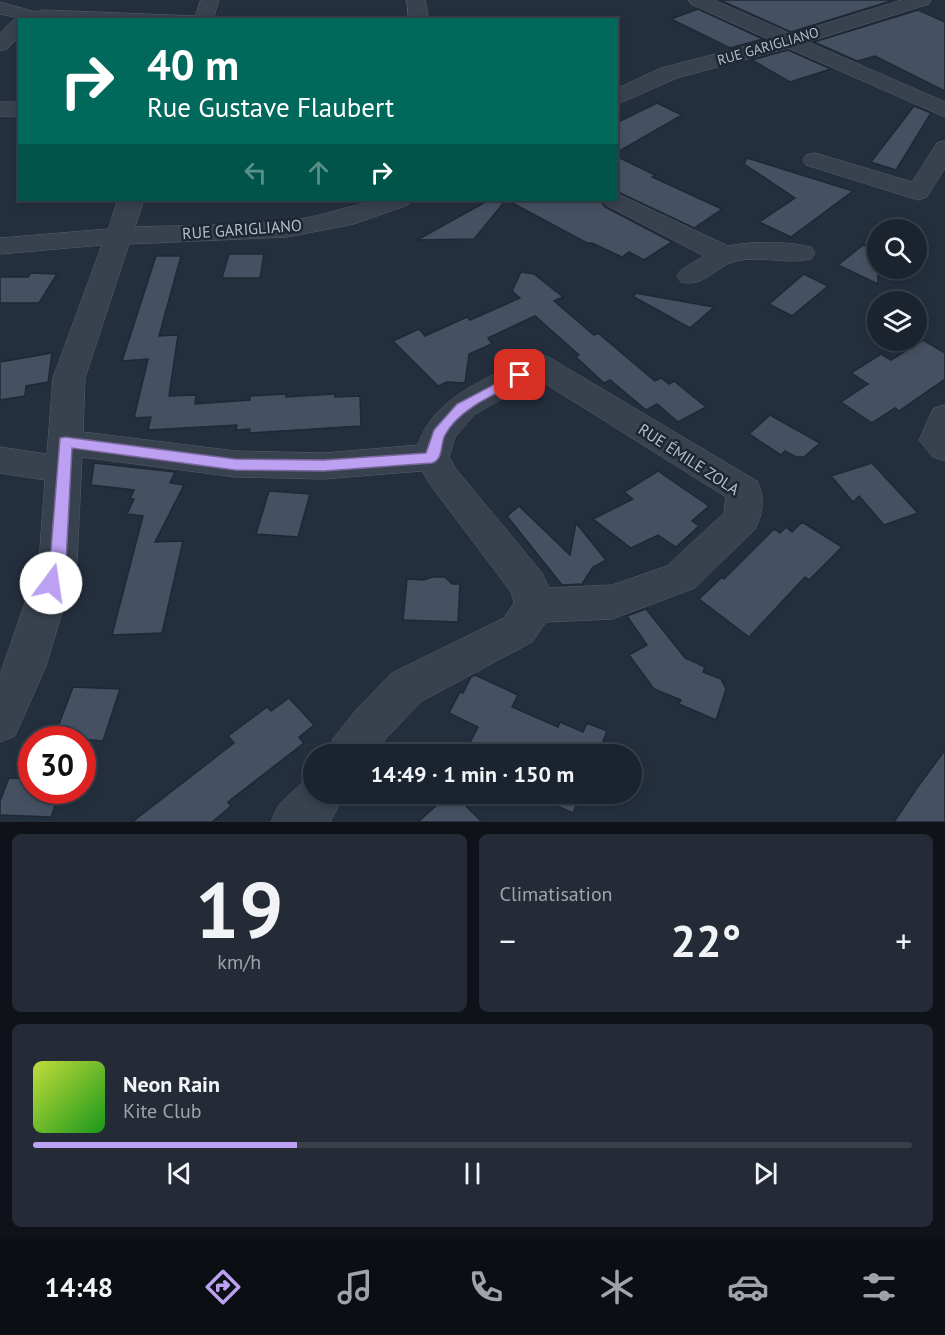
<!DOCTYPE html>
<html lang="fr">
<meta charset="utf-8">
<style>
body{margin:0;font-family:"PT Sans",sans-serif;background:#242b36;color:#f1f3f6;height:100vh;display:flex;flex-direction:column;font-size:22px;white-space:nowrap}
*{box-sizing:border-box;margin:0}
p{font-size:20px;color:#a0a4aa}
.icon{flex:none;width:33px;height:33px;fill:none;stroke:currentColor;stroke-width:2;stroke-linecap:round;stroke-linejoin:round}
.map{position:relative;height:822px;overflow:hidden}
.side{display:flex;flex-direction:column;gap:12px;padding:12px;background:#0f1319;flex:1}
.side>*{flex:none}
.hud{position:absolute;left:18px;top:18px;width:600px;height:183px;border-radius:0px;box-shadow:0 3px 9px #0003,0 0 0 2px #39404a;background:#00695c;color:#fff;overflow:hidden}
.tools{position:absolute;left:867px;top:219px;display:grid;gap:12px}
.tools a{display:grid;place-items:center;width:60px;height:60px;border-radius:50%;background:#1b232e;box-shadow:0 3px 9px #0003,0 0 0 2px #39404a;font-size:30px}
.speed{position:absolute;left:18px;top:726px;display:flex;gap:12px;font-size:30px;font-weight:700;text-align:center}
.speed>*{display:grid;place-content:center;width:78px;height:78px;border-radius:50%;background:#1b232e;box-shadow:0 3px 9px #0003,0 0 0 2px #39404a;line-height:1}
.speed .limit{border:9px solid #d22;background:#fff;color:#111}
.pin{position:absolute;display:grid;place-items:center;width:51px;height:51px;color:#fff;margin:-26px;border-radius:12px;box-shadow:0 3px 9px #0006}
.me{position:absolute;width:66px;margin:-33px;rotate:14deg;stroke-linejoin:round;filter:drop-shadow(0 0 4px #0008)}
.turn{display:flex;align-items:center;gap:21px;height:126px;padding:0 30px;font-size:27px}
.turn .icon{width:78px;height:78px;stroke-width:2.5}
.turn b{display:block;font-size:42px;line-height:51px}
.lanes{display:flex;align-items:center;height:57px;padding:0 30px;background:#0003;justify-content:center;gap:30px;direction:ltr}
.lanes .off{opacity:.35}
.big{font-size:45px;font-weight:700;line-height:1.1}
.side .widget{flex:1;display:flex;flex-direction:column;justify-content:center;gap:9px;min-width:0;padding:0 21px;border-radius:9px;background:#242b36}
.side .dial{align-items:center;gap:0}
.dial b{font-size:78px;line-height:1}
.song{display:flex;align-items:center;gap:18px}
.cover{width:72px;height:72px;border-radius:9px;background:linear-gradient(135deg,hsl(70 70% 55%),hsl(120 70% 35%))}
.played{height:6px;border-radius:3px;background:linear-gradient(90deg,#bca0f2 30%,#39404a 30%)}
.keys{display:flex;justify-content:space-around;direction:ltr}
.heat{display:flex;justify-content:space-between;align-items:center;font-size:33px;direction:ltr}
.side .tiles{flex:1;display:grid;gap:12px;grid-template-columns:1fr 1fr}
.widget:last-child{grid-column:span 2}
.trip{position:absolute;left:303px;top:744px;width:339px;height:60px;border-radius:30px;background:#1b232e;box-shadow:0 3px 9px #0003,0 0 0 2px #39404a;font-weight:700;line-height:60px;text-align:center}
.dock{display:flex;height:96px;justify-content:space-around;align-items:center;background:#0b0e12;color:#a0a4aa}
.dock .icon{width:42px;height:42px}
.dock .on{color:#bca0f2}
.dock b{font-size:27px;color:#f1f3f6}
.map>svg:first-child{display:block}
.building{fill:#455162;stroke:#1f2835;stroke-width:1.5}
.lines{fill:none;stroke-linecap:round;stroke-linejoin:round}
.minor-casing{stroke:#565f6c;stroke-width:1}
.minor{fill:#38414e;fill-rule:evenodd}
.route{fill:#bca0f2;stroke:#7a689d;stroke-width:1.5}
.labels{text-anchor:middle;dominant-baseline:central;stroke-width:5;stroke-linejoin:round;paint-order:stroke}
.far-street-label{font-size:14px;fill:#b4bcc9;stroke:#1d2633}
.street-label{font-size:16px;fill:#b4bcc9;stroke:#1d2633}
</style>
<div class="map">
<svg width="945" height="822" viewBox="0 0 945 822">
<rect width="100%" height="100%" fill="#242f3e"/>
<!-- building -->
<path class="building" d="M 724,0 L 894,0 L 791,32 L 722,1 Z
M 698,9 L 763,39 L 730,48 L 671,19 Z
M 918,10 L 945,22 L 945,91 L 875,56 L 857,61 L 814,42 Z
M 788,50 L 831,69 L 790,82 L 752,60 Z
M 657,103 L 682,115 L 616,153 L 616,123 Z
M 914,106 L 931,113 L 896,170 L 871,162 Z
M 616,156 L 655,175 L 652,177 L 722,209 L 694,228 L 616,191 Z
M 747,158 L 853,191 L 791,237 L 759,222 L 795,198 L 744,164 Z
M 489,200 L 506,200 L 474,239 L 417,240 Z
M 507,200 L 600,200 L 605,207 L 672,242 L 644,260 L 629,252 L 622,257 L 592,243 L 587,243 Z
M 863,245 L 878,252 L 878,284 L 838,265 Z
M 229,254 L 264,254 L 260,278 L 222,278 Z
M 156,256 L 181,256 L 159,336 L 178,335 L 169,396 L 196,395 L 195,404 L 250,400 L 250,396 L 286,394 L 286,397 L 335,394 L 335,397 L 360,396 L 361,426 L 249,433 L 250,429 L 236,430 L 237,425 L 148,430 L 151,417 L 134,418 L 148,359 L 122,361 Z
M 521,272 L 534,274 L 563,297 L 554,301 L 594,335 L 598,333 L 655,381 L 661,378 L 669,384 L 674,381 L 706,407 L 678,422 L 657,404 L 646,410 L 610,380 L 604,383 L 576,357 L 579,355 L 535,316 L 488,338 L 492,344 L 469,354 L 465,383 L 447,382 L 438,386 L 393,341 L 419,329 L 425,336 L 467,317 L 470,320 L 520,298 L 512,291 Z
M 31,273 L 57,274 L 39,303 L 0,303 L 0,277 L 28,277 Z
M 804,274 L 828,286 L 792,316 L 769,304 Z
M 635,293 L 714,307 L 690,328 L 634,297 Z
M 923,340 L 945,353 L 945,379 L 899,411 L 895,408 L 872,423 L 841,402 L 868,384 L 851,373 L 881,354 L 891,360 Z
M 52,353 L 48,382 L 26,386 L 25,396 L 0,400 L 0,362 Z
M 770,415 L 820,443 L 804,457 L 796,457 L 785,451 L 781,455 L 749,434 Z
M 94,463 L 175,472 L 170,483 L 184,485 L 155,542 L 183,541 L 162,633 L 112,635 L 143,516 L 127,514 L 134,499 L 130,499 L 134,490 L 91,485 Z
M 872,463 L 918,513 L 884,525 L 859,496 L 853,502 L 831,476 Z
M 658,471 L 709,506 L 692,521 L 699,526 L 676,547 L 658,535 L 631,548 L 593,519 L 633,499 L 624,492 Z
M 269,491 L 310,494 L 298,537 L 256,534 Z
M 519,506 L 570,555 L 576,523 L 606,560 L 593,567 L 582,584 L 562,585 L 507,516 Z
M 802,522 L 842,547 L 809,580 L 805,577 L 749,637 L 699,599 L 722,577 L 724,579 L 774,529 L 780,533 L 786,527 L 792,532 Z
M 432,577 L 445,577 L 452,584 L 460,584 L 458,622 L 403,620 L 407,579 L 424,580 Z
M 646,609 L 685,658 L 705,667 L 703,672 L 721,679 L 726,689 L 716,720 L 679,704 L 681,700 L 654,689 L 629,655 L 647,645 L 627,616 Z
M 475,675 L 518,695 L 512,707 L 558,727 L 560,722 L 583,732 L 587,723 L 607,731 L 603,741 L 633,754 L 464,754 L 478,727 L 449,713 L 460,692 L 463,693 L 471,677 Z
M 73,687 L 120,689 L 103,741 L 54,737 Z
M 289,698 L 314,725 L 299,737 L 304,743 L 228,802 L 231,806 L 212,822 L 132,822 L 234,743 L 228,736 L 267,707 L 271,711 Z
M 945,750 L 945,822 L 894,822 L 917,788 Z
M 9,778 L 32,779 L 32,790 L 61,790 L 51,817 L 0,815 L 0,801 Z
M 449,794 L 454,794 L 482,822 L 418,822 Z
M 556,794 L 581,794 L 573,813 L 552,804 Z"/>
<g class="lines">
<!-- minor casing -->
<g class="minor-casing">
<path id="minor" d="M 201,0 L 219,0 L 213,20 L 20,20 L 20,36 L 7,49 L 0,51 L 0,33 L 13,20 L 19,18 L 0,14 L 0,2 L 36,12 L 43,10 L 195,16 Z
M 407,0 L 425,0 L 429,20 L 409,20 Z
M 689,0 L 714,0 L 791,34 L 902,0 L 931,0 L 929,4 L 808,42 L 945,102 L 945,117 L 788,48 L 677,78 L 616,105 L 616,89 L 661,68 L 770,40 L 691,4 Z
M 0,102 L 20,102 L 20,116 L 0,116 Z
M 945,141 L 945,168 L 927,197 L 918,200 L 806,165 L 803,160 L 806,155 L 815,153 L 912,182 L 937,143 Z
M 616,193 L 728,246 C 754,241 785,241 811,247 L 815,253 L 811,259 C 786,265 760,255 736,261 C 715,266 705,288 681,282 L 677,276 L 681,270 L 704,256 L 606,205 L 602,200 L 616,200 Z
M 118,200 L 144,200 L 135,227 C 185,225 236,226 286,221 C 329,217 369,195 412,200 L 408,205 L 354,224 L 287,237 L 129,244 L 85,378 L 83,432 L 235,451 L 324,453 L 418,445 C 433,397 487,379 528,358 L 539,354 L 550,358 L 757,481 C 765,496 763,515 755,529 L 695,588 L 612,619 L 546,622 L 532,642 L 422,701 L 387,737 L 375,754 L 327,754 L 333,739 L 357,709 L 392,673 L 504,618 L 514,603 L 511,592 L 432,487 L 422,471 L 324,479 L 235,477 L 82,457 L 77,562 L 46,666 L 15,736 L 0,742 L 0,675 L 39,562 L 45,480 L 0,473 L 0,447 L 47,454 L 53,378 L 102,245 L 0,254 L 0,238 L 108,229 ZM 538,379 L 726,497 L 724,513 L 667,566 L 612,585 L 549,588 L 542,573 L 456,469 L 449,457 L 455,437 L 474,415 Z
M 945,405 L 945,461 L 933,457 L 919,440 L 933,409 Z
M 314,775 L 314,794 L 345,794 L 330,822 L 271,822 C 274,816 276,809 280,804 C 286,798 307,777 314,775 Z"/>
</g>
<!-- minor -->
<use href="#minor" class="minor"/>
</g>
<!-- route -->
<path class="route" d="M 520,371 L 525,372 L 527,375 L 525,379 C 498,393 460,407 445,435 C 440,444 444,459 432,463 L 324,471 L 235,470 L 72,448 L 66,562 L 57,588 L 51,590 L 46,588 L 43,583 L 50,562 L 60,438 L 65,437 L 235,459 L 324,460 L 426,453 L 434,430 L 457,404 Z"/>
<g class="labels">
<!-- far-street labels -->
<g class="far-street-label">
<text transform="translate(768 46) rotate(-16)">RUE GARIGLIANO</text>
</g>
<!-- street labels -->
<g class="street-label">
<text transform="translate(242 229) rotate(-4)">RUE GARIGLIANO</text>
<text transform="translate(689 459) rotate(33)">RUE ÉMILE ZOLA</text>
</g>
</g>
</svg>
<div class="tools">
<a><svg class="icon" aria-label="search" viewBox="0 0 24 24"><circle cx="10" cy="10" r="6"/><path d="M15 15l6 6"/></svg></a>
<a><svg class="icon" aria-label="layers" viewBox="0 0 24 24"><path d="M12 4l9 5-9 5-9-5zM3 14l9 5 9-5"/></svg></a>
</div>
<div class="speed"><div class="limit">30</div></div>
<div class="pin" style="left:520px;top:375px;background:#d93025"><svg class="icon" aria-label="arrive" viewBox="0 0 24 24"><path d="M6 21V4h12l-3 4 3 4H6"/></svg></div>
<svg class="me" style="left:51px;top:583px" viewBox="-20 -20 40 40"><circle r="19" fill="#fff"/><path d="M0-13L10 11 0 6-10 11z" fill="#bca0f2"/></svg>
<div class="trip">14:49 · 1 min · 150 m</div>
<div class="hud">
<div class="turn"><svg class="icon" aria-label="right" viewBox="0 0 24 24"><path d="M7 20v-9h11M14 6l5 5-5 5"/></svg><div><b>40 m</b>Rue Gustave Flaubert</div></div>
<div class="lanes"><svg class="icon off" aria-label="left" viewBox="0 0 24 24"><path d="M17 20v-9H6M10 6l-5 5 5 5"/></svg><svg class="icon off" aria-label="ahead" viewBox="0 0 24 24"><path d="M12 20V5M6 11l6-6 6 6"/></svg><svg class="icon" aria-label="right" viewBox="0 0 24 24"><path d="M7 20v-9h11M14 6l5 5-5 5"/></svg></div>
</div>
</div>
<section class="side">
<div class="tiles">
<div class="widget dial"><b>19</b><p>km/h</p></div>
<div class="widget"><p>Climatisation</p>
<div class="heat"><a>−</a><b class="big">22°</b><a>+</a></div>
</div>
<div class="widget">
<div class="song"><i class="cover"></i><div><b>Neon Rain</b><p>Kite Club</p></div></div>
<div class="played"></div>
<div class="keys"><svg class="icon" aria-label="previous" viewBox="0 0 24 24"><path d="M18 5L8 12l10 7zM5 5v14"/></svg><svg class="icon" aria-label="pause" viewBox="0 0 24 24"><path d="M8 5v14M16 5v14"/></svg><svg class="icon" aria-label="next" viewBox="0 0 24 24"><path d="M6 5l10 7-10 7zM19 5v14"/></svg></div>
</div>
</div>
</section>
<nav class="dock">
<b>14:48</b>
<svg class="icon on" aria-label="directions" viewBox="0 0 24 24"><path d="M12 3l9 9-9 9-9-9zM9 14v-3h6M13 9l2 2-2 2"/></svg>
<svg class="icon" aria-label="music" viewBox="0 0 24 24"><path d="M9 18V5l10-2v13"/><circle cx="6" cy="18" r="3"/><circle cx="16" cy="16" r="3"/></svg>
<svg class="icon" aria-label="phone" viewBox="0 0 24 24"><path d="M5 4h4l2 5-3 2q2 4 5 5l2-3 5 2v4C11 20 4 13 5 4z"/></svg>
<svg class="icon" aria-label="climate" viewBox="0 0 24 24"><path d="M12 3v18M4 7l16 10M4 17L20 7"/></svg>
<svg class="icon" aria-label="car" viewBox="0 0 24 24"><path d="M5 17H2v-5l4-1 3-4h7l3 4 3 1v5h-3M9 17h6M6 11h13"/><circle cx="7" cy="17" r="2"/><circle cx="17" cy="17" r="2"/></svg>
<svg class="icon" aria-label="filters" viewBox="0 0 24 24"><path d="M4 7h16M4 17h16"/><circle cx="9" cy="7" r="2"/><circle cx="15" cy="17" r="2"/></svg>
</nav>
